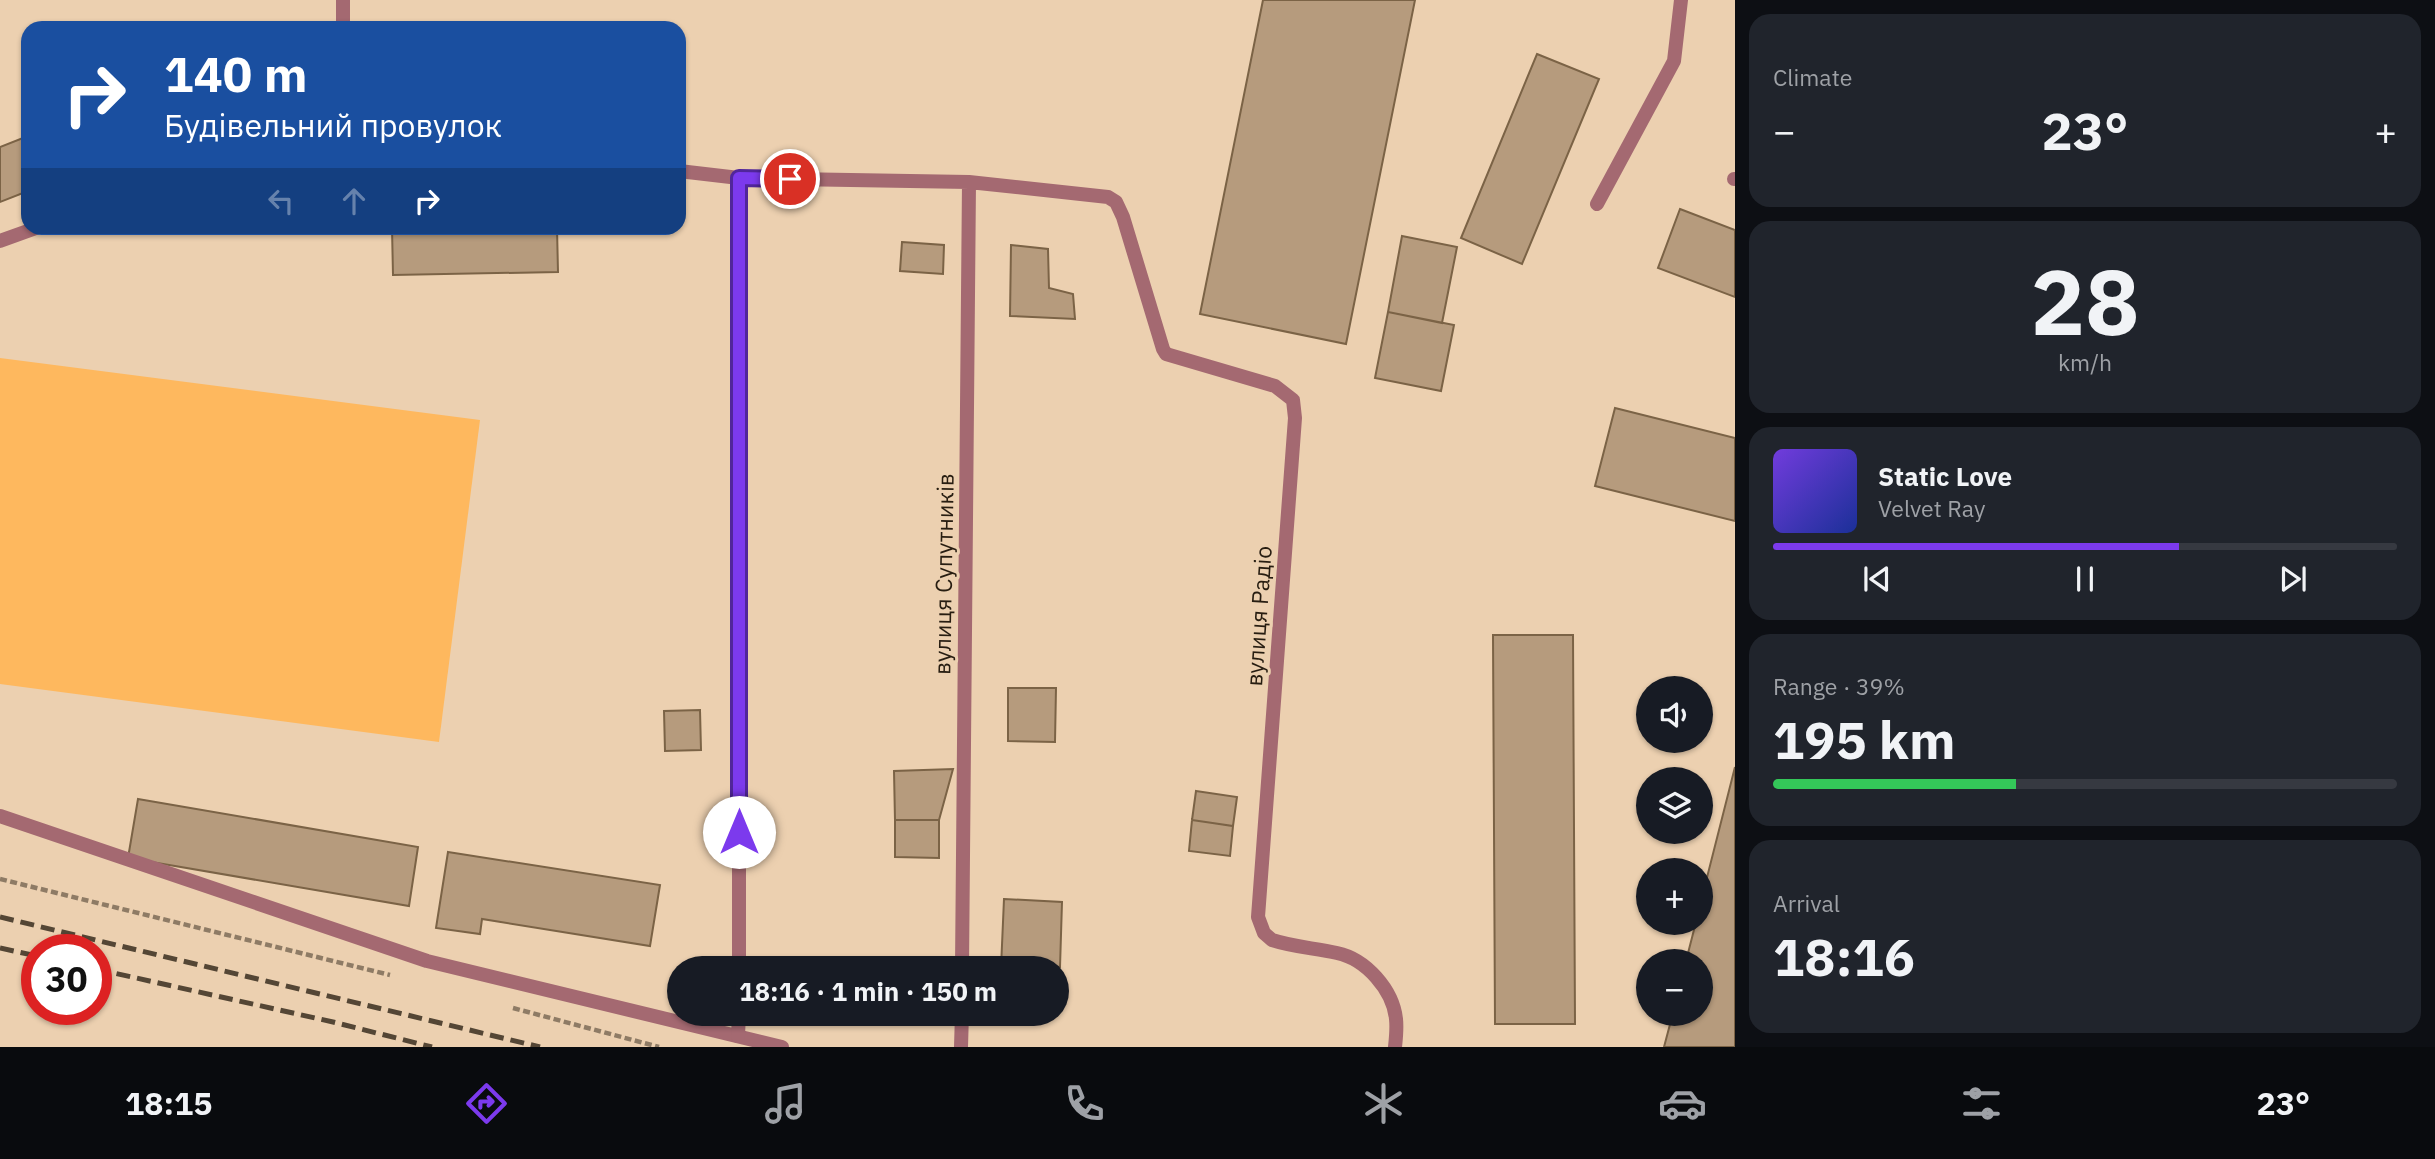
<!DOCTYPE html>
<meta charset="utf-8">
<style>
body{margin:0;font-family:"IBM Plex Sans",sans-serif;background:#20242c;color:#f1f3f6;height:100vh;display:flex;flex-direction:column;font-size:26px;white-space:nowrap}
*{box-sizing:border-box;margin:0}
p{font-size:23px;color:#9ea1a6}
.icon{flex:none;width:38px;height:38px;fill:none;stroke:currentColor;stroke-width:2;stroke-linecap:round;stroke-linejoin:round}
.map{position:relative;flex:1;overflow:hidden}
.panel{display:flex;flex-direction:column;gap:14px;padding:14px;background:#0d0f14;width:700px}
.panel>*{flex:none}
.banner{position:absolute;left:21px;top:21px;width:665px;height:214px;border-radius:21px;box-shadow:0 2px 5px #0004;background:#1a4fa0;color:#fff;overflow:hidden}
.buttons{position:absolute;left:1636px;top:676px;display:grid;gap:14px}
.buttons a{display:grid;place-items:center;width:77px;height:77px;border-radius:50%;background:#171b24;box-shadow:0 2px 5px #0004;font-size:35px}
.speed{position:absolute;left:21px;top:934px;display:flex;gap:14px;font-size:35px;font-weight:700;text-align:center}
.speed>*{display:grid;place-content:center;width:91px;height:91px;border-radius:50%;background:#171b24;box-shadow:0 2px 5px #0004;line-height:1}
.speed .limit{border:10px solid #d22;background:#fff;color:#111}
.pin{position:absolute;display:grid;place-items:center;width:60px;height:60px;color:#fff;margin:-30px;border:4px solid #fff;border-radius:50%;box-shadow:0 2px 7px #0007}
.me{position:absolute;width:77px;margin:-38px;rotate:0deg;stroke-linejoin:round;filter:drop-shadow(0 0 5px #0008)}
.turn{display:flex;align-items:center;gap:24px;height:147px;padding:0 28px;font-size:32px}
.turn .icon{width:91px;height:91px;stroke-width:2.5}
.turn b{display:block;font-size:49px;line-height:60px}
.lanes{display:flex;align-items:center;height:66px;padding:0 28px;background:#0003;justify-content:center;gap:35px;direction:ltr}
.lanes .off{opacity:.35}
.big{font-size:52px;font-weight:700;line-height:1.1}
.panel .widget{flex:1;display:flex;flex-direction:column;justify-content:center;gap:10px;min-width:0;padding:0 24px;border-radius:21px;background:#20242c}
.panel .dial{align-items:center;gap:0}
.dial b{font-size:91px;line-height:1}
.song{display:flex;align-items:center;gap:21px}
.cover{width:84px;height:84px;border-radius:10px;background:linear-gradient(135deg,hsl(260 70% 55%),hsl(230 70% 35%))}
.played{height:7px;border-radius:4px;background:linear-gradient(90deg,#7c3aed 65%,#363941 65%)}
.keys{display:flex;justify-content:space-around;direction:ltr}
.heat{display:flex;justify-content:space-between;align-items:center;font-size:38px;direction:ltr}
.charge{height:10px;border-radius:5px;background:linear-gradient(90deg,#34c759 39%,#363941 0)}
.trip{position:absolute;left:667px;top:956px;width:402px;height:70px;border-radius:35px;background:#171b24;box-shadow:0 2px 5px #0004;font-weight:700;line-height:70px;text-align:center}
.tabs{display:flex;height:112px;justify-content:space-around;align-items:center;background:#090b0e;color:#9ea1a6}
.tabs .icon{width:49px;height:49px}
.tabs .on{color:#7c3aed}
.tabs b{font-size:32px;color:#f1f3f6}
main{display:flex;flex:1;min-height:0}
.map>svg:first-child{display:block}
.green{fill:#feb85e}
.building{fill:#b69b7d;stroke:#7b6346;stroke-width:2}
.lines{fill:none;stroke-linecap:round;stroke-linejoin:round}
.path{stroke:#8e7b65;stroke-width:4.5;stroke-dasharray:7 3.5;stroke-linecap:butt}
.service{stroke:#a46971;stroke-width:14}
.minor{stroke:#a46971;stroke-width:14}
.rail{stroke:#544635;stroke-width:5;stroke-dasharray:14 7;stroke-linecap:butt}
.route-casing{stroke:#51269a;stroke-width:18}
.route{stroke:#7c3aed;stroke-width:12}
.labels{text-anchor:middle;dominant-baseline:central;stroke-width:6;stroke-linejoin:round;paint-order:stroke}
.street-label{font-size:23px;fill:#271d11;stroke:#ecd0b0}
</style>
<main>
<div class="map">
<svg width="1735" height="1047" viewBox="0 0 1735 1047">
<rect width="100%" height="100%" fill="#ecd0b0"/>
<!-- green -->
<path class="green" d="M 0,358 L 480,420 L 439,742 L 0,684 Z"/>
<!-- building -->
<path class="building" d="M 1263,0 L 1415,0 L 1346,344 L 1200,314 Z
M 1537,54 L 1599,79 L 1522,264 L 1461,238 Z
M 28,136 L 28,191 L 0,202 L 0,147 Z
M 1680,209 L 1735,230 L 1735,297 L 1658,268 Z
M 392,228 L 557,228 L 558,272 L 393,275 Z
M 1402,236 L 1457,247 L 1442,323 L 1388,312 Z
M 902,242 L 944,245 L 943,274 L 900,271 Z
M 1011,245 L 1048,249 L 1049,288 L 1073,294 L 1075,319 L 1010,316 Z
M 1388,312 L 1454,325 L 1441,391 L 1375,378 Z
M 1615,408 L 1735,438 L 1735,521 L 1595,486 Z
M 1493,635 L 1573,635 L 1575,1024 L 1495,1024 Z
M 1008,688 L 1056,688 L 1055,742 L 1008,741 Z
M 700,710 L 701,750 L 665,751 L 664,711 Z
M 1735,767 L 1735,1047 L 1664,1047 L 1673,1013 L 1701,1013 L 1701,961 L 1686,961 L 1696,922 L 1701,922 L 1701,901 Z
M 953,769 L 939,820 L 895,820 L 894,771 Z
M 1196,791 L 1237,797 L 1233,826 L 1192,820 Z
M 138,799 L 418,847 L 409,906 L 128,858 Z
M 895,820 L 939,820 L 939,858 L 895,857 Z
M 1192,820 L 1233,826 L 1230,856 L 1189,851 Z
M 448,852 L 660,885 L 650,946 L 482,919 L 480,934 L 436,928 Z
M 1004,899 L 1062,902 L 1060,967 L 1034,965 L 1034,968 L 1001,968 Z"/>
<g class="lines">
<!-- path -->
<path class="path" d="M 0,879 L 390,975
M 513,1008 L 659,1047"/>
<!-- service -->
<path class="service" d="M 1734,179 L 1735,179
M 1597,204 L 1674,61 L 1681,0
M 0,816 L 427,961 L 782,1047"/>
<!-- minor -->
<path class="minor" d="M 343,28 L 343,0
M 679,171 L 739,178 L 969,182 L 1108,197 L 1116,202 L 1123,217 L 1163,349 L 1166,354 L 1275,386 L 1293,400 L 1295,418 L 1258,917 L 1264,933 L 1272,940 C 1293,947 1315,948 1337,953 C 1366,959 1393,990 1396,1019 C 1397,1028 1396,1038 1395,1047
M 0,241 L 36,228
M 739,968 L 739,178
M 962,968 L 969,182
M 738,1036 L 739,1013
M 961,1047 L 962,1013"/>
<!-- rail -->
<path class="rail" d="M 0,917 L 540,1047
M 0,948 L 37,956
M 96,969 L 333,1022 L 432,1047"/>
</g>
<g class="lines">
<!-- route casing -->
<g class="route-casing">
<path id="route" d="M 739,832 L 739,178 L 790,179"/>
</g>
<!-- route -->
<use href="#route" class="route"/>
</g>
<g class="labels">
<!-- street labels -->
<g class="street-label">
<text transform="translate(943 574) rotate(-89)">вулиця Супутників</text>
<text transform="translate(1258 616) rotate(-86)">вулиця Радіо</text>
</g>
</g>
</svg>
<div class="buttons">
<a><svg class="icon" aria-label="sound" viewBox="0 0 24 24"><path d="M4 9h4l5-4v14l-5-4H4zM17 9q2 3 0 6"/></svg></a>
<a><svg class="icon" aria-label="layers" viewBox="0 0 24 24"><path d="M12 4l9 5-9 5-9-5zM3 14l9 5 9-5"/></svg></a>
<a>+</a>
<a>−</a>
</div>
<div class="speed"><div class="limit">30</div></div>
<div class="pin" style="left:790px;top:179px;background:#d93025"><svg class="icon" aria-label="arrive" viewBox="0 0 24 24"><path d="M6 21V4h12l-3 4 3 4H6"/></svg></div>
<svg class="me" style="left:739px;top:832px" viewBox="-20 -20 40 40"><circle r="19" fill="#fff"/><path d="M0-13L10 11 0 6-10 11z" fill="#7c3aed"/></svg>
<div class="trip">18:16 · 1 min · 150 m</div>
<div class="banner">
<div class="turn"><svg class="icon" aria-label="right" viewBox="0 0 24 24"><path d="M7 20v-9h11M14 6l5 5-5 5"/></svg><div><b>140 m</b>Будівельний провулок</div></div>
<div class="lanes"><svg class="icon off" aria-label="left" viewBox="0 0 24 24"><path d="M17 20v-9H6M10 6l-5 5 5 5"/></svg><svg class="icon off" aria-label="ahead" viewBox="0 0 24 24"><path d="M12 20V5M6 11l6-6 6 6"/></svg><svg class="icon" aria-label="right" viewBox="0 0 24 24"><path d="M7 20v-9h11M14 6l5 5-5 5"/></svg></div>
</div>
</div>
<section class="panel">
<div class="widget"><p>Climate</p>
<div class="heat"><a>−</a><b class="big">23°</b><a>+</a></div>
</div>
<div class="widget dial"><b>28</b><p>km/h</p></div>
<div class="widget">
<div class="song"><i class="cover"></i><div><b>Static Love</b><p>Velvet Ray</p></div></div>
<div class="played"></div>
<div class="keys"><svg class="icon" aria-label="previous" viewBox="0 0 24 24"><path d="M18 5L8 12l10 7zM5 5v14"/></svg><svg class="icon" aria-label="pause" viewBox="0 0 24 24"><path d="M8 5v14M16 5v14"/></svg><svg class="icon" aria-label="next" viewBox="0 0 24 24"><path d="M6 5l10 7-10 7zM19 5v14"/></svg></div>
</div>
<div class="widget"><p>Range · 39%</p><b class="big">195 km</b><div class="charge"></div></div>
<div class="widget"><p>Arrival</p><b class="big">18:16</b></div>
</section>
</main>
<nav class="tabs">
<b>18:15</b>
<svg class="icon on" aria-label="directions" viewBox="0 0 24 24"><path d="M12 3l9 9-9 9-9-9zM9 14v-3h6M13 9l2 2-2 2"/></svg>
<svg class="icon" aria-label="music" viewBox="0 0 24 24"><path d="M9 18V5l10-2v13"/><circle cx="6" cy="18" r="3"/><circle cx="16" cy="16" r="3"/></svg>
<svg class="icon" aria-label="phone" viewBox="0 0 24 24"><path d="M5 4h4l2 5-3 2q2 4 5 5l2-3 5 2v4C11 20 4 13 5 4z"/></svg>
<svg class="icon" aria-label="climate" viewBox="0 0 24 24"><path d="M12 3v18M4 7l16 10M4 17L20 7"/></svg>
<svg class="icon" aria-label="car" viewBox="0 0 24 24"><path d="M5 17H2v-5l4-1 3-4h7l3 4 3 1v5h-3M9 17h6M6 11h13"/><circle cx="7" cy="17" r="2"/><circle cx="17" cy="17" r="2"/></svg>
<svg class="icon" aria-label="filters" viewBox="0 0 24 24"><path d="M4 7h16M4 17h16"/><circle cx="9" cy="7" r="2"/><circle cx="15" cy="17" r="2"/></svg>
<b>23°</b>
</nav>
